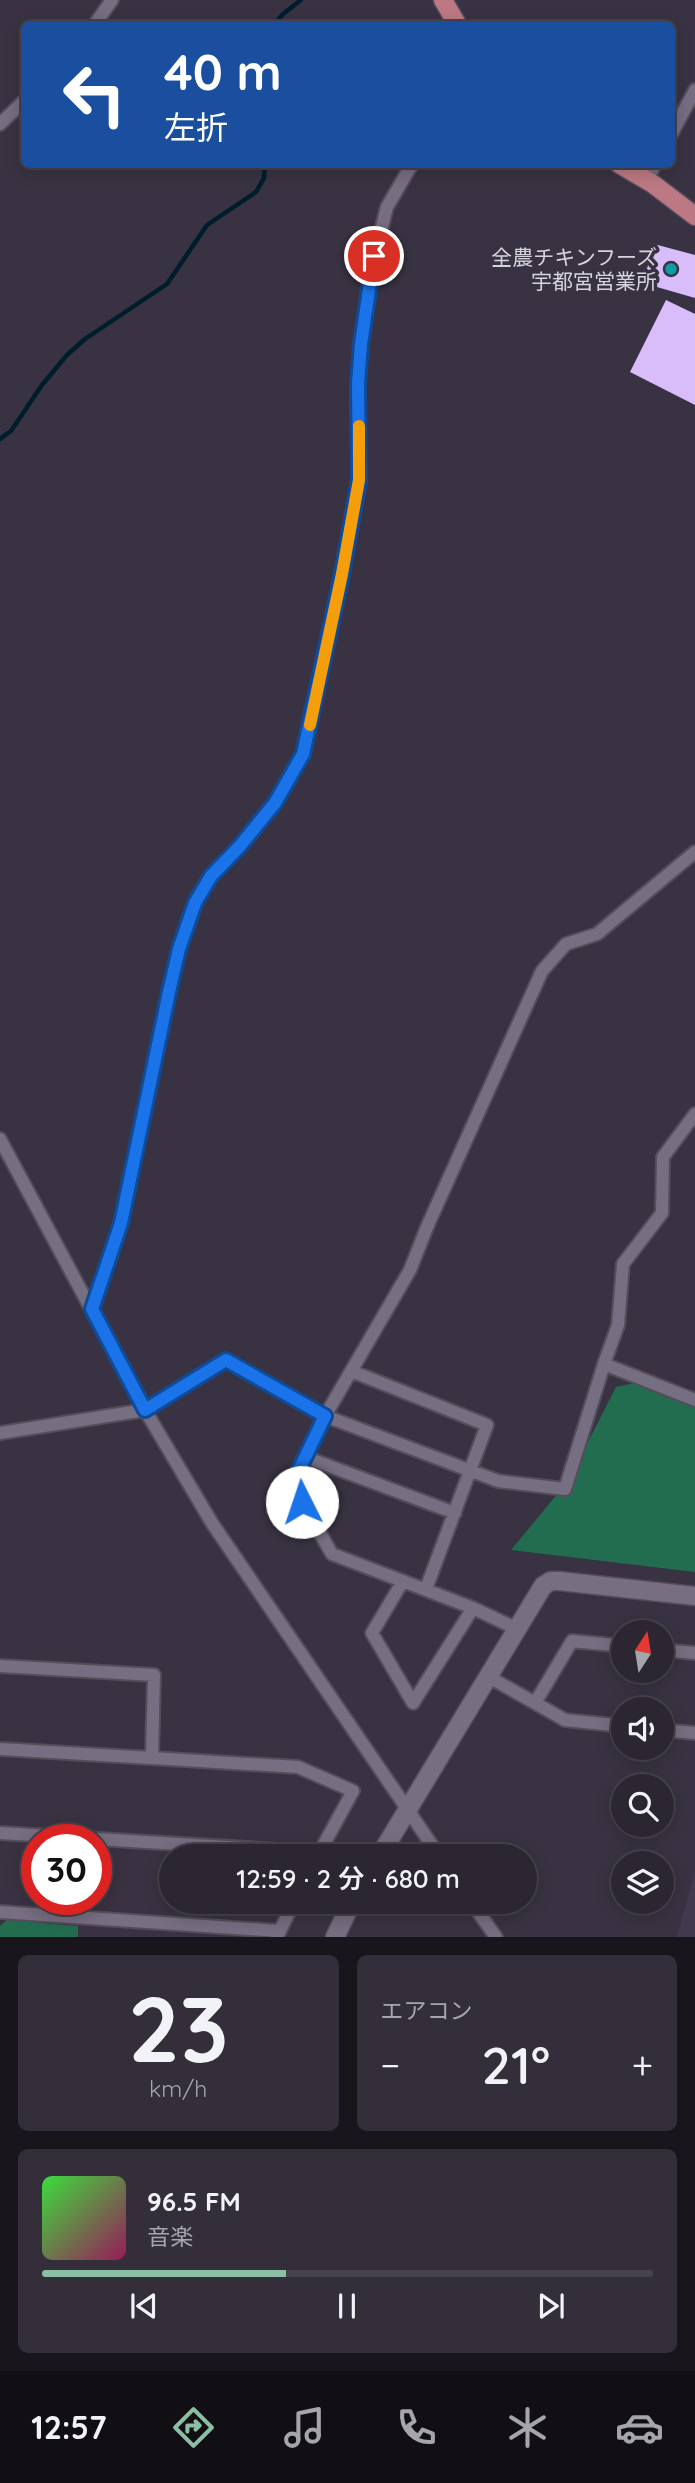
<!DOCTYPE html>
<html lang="ja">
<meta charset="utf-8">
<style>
body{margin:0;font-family:Quicksand,"Noto Sans JP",sans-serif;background:#332e3a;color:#f1f3f6;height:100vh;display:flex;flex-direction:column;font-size:26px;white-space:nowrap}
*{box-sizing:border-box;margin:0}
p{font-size:23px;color:#a6a5ac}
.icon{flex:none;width:38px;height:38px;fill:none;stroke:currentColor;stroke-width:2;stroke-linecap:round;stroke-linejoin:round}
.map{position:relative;height:1937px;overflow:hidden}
.side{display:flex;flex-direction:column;gap:18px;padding:18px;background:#18151c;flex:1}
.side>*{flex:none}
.guide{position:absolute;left:21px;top:21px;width:654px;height:147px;border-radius:10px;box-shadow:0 4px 18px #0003,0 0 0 2px #47434d;background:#1a4fa0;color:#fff;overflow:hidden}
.needle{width:46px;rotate:12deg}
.fabs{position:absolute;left:611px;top:1620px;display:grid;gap:14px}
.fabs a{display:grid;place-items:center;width:63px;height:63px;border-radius:50%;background:#2b2632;box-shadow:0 4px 18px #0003,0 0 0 2px #47434d;font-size:35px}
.speed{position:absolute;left:21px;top:1824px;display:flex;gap:14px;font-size:35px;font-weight:700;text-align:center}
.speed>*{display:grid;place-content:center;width:91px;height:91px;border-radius:50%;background:#2b2632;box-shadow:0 4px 18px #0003,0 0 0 2px #47434d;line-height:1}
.speed .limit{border:10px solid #d22;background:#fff;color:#111}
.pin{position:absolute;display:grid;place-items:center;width:60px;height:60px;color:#fff;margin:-30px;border:4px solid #fff;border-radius:50%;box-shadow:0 2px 7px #0007}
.me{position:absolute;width:77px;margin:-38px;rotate:356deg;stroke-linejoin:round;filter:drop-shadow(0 0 5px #0008)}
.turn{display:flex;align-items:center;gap:24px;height:147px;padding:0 28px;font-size:32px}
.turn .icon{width:91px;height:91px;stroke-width:2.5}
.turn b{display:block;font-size:49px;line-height:60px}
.big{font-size:52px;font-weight:600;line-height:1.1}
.side .tile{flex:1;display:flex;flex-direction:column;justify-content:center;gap:10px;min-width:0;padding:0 24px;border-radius:10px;background:#332e3a}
.side .dial{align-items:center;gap:0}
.dial b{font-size:91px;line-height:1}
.song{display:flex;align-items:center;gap:21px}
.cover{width:84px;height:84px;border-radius:10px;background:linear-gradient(135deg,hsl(120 70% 55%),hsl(330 70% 35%))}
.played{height:7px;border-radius:4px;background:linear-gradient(90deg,#8abfa5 40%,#47434d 40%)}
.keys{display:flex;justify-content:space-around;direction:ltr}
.heat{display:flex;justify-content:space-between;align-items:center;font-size:38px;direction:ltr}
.side .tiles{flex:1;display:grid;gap:18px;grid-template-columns:1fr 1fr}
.tile:last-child{grid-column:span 2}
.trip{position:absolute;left:159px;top:1844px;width:378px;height:70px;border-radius:35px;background:#2b2632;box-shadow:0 4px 18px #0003,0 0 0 2px #47434d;font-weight:600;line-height:70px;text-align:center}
.tab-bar{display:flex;height:112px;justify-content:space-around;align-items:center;background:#110f14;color:#a6a5ac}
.tab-bar .icon{width:49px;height:49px}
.tab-bar .on{color:#8abfa5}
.tab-bar b{font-size:32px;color:#f1f3f6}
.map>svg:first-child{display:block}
.built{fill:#43394f}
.green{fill:#226d4f}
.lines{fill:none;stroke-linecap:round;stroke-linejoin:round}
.stream{stroke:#001d2b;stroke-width:4.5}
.building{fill:#d9bdfa}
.street-casing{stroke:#544e5b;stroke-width:16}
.secondary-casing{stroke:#544e5b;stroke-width:21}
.primary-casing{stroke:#544e5b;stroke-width:21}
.street{stroke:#766e81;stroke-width:12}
.secondary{stroke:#766e81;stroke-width:18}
.primary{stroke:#bc7983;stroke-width:18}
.route-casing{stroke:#114b97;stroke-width:18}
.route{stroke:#1a73e8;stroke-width:12}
.slow{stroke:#f59e0b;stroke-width:12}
.culture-dot{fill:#0f9aa8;stroke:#393242;stroke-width:2.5}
.labels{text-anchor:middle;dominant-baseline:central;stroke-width:7;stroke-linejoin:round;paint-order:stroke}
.poi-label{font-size:21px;fill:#d7d3dd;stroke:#393242;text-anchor:end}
</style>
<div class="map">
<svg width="695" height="1937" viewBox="0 0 695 1937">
<rect width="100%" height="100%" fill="#393242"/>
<!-- built -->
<path class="built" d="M 695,1872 L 695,1937 L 677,1937 Z"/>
<!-- green -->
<path class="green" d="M 654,1379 L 695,1397 L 695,1572 L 511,1550 L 568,1481 L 616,1387 Z
M 7,1920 L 78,1926 L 78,1937 L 0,1937 L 0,1926 Z"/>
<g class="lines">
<!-- stream -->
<path class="stream" d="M 275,24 L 283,14 L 301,0
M 0,439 L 11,431 L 42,385 L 67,355 L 85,339 L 167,284 L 207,225 L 256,192 L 264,178 L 265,164"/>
</g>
<!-- building -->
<path class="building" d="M 654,244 L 695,255 L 695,298 L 643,283 Z
M 666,300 L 695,314 L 695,405 L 630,372 Z"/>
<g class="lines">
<!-- street casing -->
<g class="street-casing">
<path id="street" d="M 95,24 L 112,0
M 0,124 L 24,101
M 672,133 L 695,90
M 647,180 L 655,164
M 0,1139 L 145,1410 L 212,1523 L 440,1857
M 92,1309 L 121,1223 L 169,992 L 179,949 L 195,903 L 211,876 L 240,846 L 275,803 L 303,754 L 342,574 L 360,480 L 357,403 L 361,344 L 370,274 L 387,207 L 412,164
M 604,1364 L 695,1400
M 351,1371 L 487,1425 L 426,1589
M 0,1433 L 145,1410 L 226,1360 L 325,1416 L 498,1481 L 565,1489 L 604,1364 L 618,1325 L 623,1264 L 662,1213 L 663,1157 L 695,1114
M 305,1457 L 455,1513
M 403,1581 L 372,1633 L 413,1703 L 473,1608
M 517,1629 L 473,1608 L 332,1554 L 302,1502 L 298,1472 L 325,1416 L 410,1270 L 427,1227 L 542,971 L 566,944 L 597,934 L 695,852
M 662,1650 L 695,1653
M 0,1666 L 154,1675 L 152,1758 L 298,1767 L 353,1791 L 317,1857
M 489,1677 L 535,1703 L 572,1641 L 623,1646
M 535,1703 L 565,1720 L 623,1726
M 662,1730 L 695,1733
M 0,1749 L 152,1758
M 0,1833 L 311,1852 L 324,1855
M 471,1902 L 496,1937
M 0,1912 L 279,1931
M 277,1937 L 294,1902"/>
</g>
<!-- secondary casing -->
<g class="secondary-casing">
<path id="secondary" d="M 379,1857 L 543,1586 L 551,1581 L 559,1581 L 695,1596
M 335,1937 L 352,1902"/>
</g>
<!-- primary casing -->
<g class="primary-casing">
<path id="primary" d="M 443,0 L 457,24
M 619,164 L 653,184 L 695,216"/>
</g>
<!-- street -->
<use href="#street" class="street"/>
<!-- secondary -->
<use href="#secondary" class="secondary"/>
<!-- primary -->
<use href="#primary" class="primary"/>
</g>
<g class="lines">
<!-- route casing -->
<g class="route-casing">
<path id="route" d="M 302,1502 L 298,1472 L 325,1416 L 226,1360 L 145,1410 L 92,1309 L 121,1223 L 169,992 L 179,949 L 195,903 L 211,876 L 240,846 L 275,803 L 303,754 L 342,574 L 359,480 L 358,384 L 361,344 L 374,256"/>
</g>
<!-- route -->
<use href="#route" class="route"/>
<!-- slow -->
<path class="slow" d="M 310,725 L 342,574 L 359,480 L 359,426"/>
</g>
<!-- markers -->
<circle class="culture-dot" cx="671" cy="269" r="7"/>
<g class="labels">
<!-- poi labels -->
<g class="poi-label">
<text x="657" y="257">全農チキンフーズ<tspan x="657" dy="24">宇都宮営業所</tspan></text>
</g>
</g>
</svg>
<div class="fabs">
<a><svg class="needle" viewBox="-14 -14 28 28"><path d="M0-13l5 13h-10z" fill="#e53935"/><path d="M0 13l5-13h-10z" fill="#a6a5ac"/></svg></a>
<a><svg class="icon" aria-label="sound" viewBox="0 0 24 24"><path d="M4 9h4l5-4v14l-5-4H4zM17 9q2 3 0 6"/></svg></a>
<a><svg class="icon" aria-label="search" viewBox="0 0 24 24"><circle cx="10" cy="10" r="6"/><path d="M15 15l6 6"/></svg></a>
<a><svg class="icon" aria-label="layers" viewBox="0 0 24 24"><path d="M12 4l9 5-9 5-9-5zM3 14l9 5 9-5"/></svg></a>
</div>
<div class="speed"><div class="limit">30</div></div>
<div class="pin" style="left:374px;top:256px;background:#d93025"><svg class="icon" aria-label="arrive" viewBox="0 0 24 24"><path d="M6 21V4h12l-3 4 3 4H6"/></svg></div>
<svg class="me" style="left:302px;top:1502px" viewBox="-20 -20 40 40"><circle r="19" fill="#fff"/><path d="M0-13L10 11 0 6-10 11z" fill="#1a73e8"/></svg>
<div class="trip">12:59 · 2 分 · 680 m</div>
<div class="guide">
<div class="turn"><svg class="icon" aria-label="left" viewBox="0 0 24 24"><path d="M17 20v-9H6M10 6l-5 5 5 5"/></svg><div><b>40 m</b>左折</div></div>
</div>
</div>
<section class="side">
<div class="tiles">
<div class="tile dial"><b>23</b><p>km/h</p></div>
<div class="tile"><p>エアコン</p>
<div class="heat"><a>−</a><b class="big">21°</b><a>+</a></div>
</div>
<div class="tile">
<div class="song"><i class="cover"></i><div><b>96.5 FM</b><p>音楽</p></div></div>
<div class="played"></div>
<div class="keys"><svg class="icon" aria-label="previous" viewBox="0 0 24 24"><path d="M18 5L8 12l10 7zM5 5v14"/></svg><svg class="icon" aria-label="pause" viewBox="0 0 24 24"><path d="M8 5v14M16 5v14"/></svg><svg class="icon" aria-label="next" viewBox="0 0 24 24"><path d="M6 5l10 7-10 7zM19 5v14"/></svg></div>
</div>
</div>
</section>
<nav class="tab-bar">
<b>12:57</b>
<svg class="icon on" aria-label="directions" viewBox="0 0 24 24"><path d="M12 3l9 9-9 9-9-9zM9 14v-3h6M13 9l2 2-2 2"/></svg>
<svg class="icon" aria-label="music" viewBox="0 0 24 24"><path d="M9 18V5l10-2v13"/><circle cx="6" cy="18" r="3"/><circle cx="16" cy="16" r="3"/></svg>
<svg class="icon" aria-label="phone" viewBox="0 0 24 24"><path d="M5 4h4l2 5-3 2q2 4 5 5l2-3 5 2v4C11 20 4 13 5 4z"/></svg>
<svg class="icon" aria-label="climate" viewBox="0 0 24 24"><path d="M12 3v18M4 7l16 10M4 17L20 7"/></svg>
<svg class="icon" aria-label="car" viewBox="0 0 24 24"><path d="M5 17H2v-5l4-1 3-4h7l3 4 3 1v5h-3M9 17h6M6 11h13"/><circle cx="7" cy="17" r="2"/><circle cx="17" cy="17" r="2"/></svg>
</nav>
